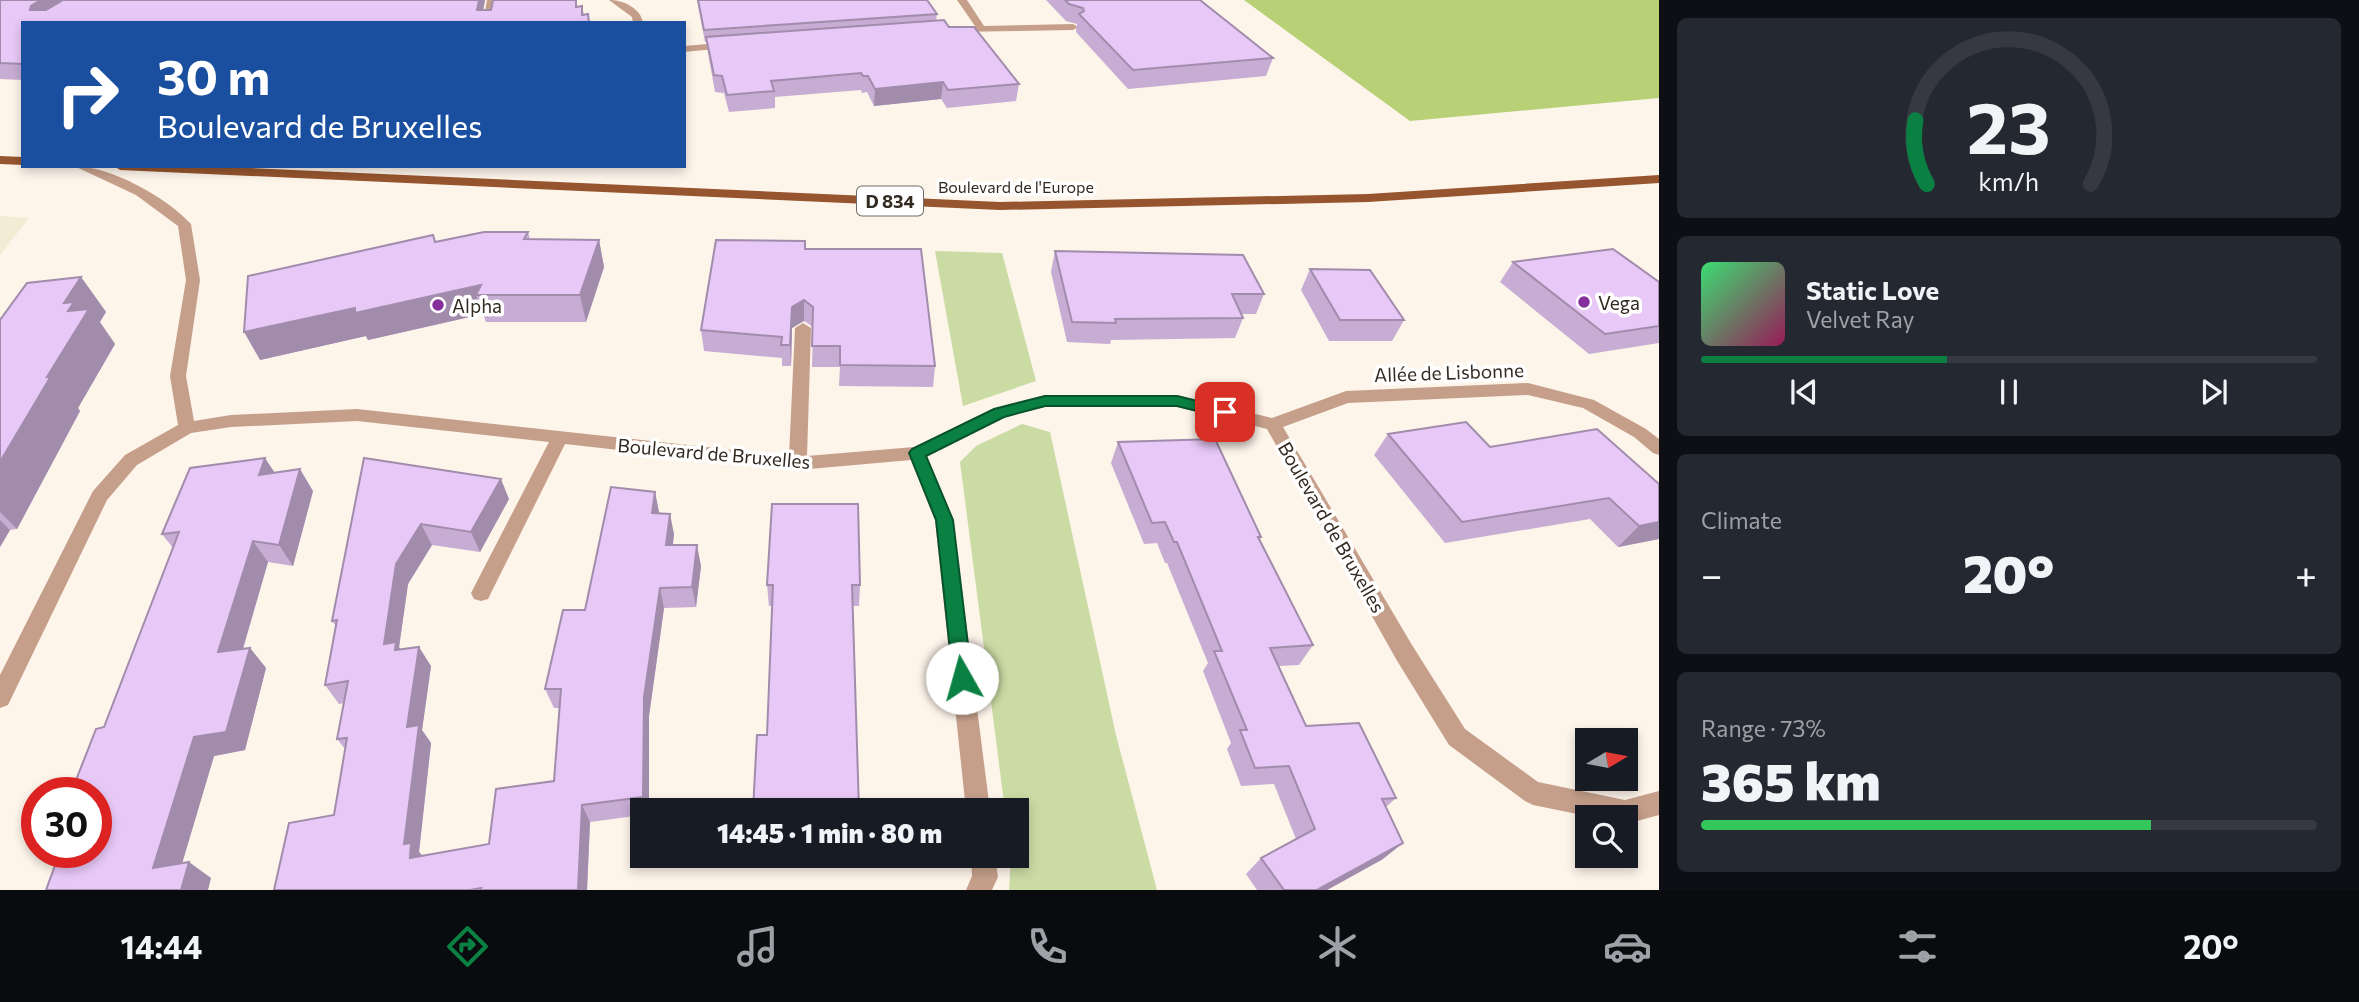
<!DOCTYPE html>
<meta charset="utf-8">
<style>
body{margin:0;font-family:Commissioner,sans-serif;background:#242831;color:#f1f3f6;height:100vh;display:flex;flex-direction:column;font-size:26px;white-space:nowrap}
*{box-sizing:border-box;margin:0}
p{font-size:23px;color:#9ea1a6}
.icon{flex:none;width:38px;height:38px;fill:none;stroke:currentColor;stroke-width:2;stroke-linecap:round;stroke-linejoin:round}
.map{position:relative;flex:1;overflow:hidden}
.sheet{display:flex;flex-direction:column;gap:18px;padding:18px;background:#0d0f14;width:700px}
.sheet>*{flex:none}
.hud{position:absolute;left:21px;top:21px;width:665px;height:147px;border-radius:0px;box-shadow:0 4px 10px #0003;background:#1a4fa0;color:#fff;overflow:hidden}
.needle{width:46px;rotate:80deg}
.controls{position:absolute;left:1575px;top:728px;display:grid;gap:14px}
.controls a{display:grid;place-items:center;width:63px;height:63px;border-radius:0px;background:#171b24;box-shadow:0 4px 10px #0003;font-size:35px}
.speed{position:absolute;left:21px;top:777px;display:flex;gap:14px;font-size:35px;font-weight:700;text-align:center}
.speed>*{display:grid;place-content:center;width:91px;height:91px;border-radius:50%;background:#171b24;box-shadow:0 4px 10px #0003;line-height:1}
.speed .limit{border:10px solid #d22;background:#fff;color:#111}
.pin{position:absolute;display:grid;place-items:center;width:60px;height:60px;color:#fff;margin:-30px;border-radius:14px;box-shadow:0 4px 10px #0006}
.me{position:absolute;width:77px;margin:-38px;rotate:353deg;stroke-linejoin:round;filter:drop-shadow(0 0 5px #0008)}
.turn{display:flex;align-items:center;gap:24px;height:147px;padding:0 21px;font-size:32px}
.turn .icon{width:91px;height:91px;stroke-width:2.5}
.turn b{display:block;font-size:49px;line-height:60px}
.big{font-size:52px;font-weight:800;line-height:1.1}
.sheet .widget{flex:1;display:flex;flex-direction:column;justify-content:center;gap:10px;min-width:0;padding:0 24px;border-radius:10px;background:#242831}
.sheet .dial{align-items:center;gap:0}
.dial svg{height:182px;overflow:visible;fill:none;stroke:#363941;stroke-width:7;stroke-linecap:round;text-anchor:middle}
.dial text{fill:#f1f3f6;stroke:none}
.song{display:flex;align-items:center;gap:21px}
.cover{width:84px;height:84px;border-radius:10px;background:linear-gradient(135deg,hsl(140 70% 55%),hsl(330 70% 35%))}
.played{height:7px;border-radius:4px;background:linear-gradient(90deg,#0b8043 40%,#363941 40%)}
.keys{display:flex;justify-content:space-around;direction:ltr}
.heat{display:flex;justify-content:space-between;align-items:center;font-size:38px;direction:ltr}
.charge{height:10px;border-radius:5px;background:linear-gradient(90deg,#34c759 73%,#363941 0)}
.trip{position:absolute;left:630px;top:798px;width:399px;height:70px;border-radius:0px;background:#171b24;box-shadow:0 4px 10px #0003;font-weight:800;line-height:70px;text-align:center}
.menu{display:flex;height:112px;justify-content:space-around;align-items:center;background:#090b0e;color:#9ea1a6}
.menu .icon{width:49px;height:49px}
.menu .active{color:#0b8043}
.menu b{font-size:32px;color:#f1f3f6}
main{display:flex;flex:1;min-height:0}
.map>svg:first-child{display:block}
.commercial{fill:#f4ebd5}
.green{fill:#cbdba4}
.forest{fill:#b8d076}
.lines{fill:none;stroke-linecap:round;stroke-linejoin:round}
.minor{fill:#c59f8a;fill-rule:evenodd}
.primary{fill:#96552e;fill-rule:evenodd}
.wall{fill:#c7acd4}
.shaded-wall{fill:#a28cac}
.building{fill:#e7c8f6;stroke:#a28cac;stroke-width:2}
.route{fill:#0b8043;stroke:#07532c;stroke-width:2}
.poi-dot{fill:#852d9a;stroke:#fff;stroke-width:2.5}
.labels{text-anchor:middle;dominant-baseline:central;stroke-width:7;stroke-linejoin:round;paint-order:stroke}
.far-street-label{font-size:16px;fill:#332a21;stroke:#fff}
.shield{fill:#fff;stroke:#706a64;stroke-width:2}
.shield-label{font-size:18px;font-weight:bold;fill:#332a21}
.poi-label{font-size:19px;fill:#332a21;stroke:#fff;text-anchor:start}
.street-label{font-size:19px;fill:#332a21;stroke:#fff}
</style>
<main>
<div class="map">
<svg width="1659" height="890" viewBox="0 0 1659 890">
<rect width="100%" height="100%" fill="#fdf4ea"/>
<!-- commercial -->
<path class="commercial" d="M 0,216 L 29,218 L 0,255 Z"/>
<!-- green -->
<path class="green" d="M 935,251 L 1002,253 L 1036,381 L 963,406 Z
M 1022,424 L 1050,432 L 1116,735 L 1157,890 L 1009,890 L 1011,856 L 1017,856 L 1017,810 L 1005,810 L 960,462 L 976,446 Z"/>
<!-- forest -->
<path class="forest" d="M 1244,0 L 1659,0 L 1659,98 L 1410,121 Z"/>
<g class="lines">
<!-- minor -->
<path class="minor" d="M 487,0 L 497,0 L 493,23 L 483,23 Z
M 609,0 C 623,0 641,8 643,23 L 633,23 L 632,17 Z
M 957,0 L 967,0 L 984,26 L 1073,24 L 1078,27 L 1073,30 L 954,32 L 951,31 L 951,27 L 975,26 Z
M 731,42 L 736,45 L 735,47 L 684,52 L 684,46 Z
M 74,166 C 110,166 166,197 191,224 L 200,280 L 186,376 L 194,421 L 231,415 L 357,409 L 789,456 L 795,328 L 803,323 L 811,328 L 807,456 L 914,447 L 993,409 L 1045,395 L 1177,395 L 1272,418 L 1346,391 L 1528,383 L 1594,400 L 1646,429 L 1659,439 L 1659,455 L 1653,453 L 1634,437 L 1583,408 L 1528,395 L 1348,403 L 1283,427 L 1412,645 L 1465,729 L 1538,782 L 1625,800 L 1659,791 L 1659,815 L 1626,824 L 1626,817 L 1592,817 L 1533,805 L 1525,801 L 1449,745 L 1396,659 L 1267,429 L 1177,407 L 1045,407 L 1004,417 L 927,456 L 953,520 L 990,810 L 966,810 L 935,520 L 911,460 L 798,470 L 565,444 L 488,599 L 481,601 L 474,599 L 471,593 L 549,442 L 357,421 L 231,427 L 191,433 L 137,465 L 107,500 L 8,705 L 0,708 L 0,675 L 93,491 L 125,455 L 178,425 L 170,376 L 186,280 L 178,226 L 136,195 Z
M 971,856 L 995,856 L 998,877 L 992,890 L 966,890 L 972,876 Z"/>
<!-- primary -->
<path class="primary" d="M 0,156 L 23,157 L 23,165 L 0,164 Z
M 114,166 L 207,166 L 1000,202 L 1368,194 L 1659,175 L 1659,183 L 1368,202 L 1000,210 L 120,170 Z"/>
</g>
<!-- wall -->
<path class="wall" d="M 0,0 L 485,0 L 483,10 L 582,6 L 584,15 L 23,23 L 23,80 L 0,79 Z
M 697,0 L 927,0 L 937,14 L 936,21 L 949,27 L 1019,84 L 1016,101 L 947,108 L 941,99 L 874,106 L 867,92 L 862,93 L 861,90 L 775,97 L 775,108 L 729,112 L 724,93 L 715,92 L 706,42 L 705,42 Z
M 1046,0 L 1200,0 L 1273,58 L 1266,76 L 1128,89 L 1076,32 L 1077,24 L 1066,21 Z
M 528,232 L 530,239 L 599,240 L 604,267 L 586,322 L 486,322 L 483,314 L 368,340 L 366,336 L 260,360 L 433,235 L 436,242 Z
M 805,241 L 805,249 L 935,366 L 933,387 L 839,386 L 840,367 L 812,367 L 813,327 L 804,321 L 792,328 L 791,366 L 782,366 L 782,358 L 704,351 L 701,330 Z
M 1055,251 L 1264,294 L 1256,314 L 1242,314 L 1243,318 L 1235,338 L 1111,340 L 1110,344 L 1067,342 L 1051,272 Z
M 1513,262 L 1659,282 L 1659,343 L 1589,354 L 1500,282 Z
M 1310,269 L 1404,320 L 1392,341 L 1329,341 L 1301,290 Z
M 81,277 L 106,312 L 99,322 L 115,344 L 78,408 L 80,411 L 17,529 L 10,530 L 0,547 L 0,320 Z
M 1388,434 L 1490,447 L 1659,484 L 1659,539 L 1618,547 L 1590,519 L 1445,543 L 1374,455 Z
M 1118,442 L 1261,537 L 1259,540 L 1313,645 L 1299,665 L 1279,666 L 1306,726 L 1396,798 L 1386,807 L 1383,859 L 1327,890 L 1257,890 L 1246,874 L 1261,858 L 1296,839 L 1274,784 L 1241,786 L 1227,749 L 1231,743 L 1203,671 L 1208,663 L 1167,563 L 1165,563 L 1157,543 L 1144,544 L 1111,463 Z
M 364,458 L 509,499 L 480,552 L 432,545 L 408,584 L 399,647 L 400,650 L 431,666 L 422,730 L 431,743 L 419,852 L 423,856 L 489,844 L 554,781 L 559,708 L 554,708 L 545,689 L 585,610 L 655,492 L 659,514 L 674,534 L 673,545 L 701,566 L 696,607 L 664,608 L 649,716 L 649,810 L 642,810 L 642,815 L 590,822 L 587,890 L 274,890 L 334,815 L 345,749 L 337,739 L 344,703 L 339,704 L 325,685 L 336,626 L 332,621 Z
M 274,473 L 313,491 L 293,566 L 268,562 L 243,649 L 250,648 L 266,668 L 245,750 L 214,756 L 182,863 L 211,878 L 60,852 L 96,793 L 71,793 L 104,727 L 173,548 L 162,534 Z
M 767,585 L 860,585 L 859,606 L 852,606 L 859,810 L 767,735 L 772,606 L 769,606 Z
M 751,856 L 860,856 L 859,867 L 753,868 Z"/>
<!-- shaded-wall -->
<path class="shaded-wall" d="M 41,0 L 74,0 L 40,21 L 30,10 L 31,6 Z
M 479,0 L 485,0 L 481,23 L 477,10 Z
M 943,82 L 941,99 L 874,106 L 875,89 Z
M 599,240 L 604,267 L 586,322 L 580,295 Z
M 81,277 L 106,312 L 100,322 L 115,344 L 78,408 L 80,411 L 17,529 L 0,512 L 0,462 L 47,377 L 64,303 Z
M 481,285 L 476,295 L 483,314 L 368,340 L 366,336 L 260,360 L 244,332 L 355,308 Z
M 804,300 L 804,321 L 792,328 L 791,366 L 790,345 L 792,307 Z
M 265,458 L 279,479 L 259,475 Z
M 300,469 L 313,491 L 293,566 L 279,545 Z
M 501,479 L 509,499 L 480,552 L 471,532 Z
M 655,492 L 659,512 L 656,534 L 652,513 Z
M 670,514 L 674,534 L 670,566 L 666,545 Z
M 0,520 L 10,530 L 0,547 Z
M 1659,522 L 1659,539 L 1618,547 L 1639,526 Z
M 421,524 L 432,545 L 408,584 L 399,647 L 408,662 L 384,644 L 396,564 Z
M 253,541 L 268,562 L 236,672 L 218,652 Z
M 697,545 L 701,566 L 696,607 L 692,587 Z
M 660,588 L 664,608 L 649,716 L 649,810 L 648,810 L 643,797 L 644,697 Z
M 419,647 L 431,666 L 422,730 L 431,743 L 419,852 L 425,859 L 410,858 L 404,844 L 407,727 Z
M 250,648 L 266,668 L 245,750 L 214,756 L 176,884 L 153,868 L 194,737 Z
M 582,805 L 590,822 L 587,890 L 578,890 Z
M 1403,843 L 1383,859 L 1327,890 L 1317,890 Z
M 189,862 L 211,878 L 208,890 L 181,890 Z"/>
<!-- building -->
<path class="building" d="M 0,0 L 41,0 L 31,6 L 30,10 L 46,10 L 63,0 L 479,0 L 477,10 L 491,10 L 493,0 L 576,0 L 576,7 L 582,6 L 582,15 L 588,14 L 589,23 L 23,23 L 23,64 L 0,63 Z
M 698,0 L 927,0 L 937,14 L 704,30 Z
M 1065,0 L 1200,0 L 1273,58 L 1133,70 L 1079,14 L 1084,11 L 1083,8 L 1069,4 Z
M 944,20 L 949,27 L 974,27 L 1019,84 L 948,90 L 943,82 L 875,89 L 868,76 L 863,76 L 861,73 L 771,81 L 774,91 L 727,95 L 722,76 L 714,75 L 706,37 Z
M 484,232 L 528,232 L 524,239 L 599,240 L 580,295 L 476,295 L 481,285 L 355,313 L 355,308 L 244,332 L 248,276 L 433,235 L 435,242 Z
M 716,240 L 805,241 L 805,249 L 921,249 L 935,366 L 840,365 L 840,346 L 812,346 L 813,307 L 804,300 L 792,307 L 790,345 L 781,345 L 782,337 L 701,330 Z
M 1613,249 L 1659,282 L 1659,326 L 1605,334 L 1513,262 Z
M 1055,251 L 1243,255 L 1264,294 L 1232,294 L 1243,318 L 1115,319 L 1116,323 L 1072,322 Z
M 1310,269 L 1370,270 L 1404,320 L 1340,320 Z
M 81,277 L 64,303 L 74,302 L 68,311 L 89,309 L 47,377 L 51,376 L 0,462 L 0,320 L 27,283 Z
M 1466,422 L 1490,447 L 1597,429 L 1659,484 L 1659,522 L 1639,526 L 1609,498 L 1462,522 L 1388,434 Z
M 1215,439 L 1261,537 L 1258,537 L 1313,645 L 1270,648 L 1306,726 L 1359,723 L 1396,798 L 1382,799 L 1403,843 L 1317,890 L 1284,890 L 1261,858 L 1315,829 L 1289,766 L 1255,768 L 1240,730 L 1247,730 L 1214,651 L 1222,651 L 1177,542 L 1174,542 L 1165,522 L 1152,523 L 1118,442 Z
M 265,458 L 259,475 L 300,469 L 279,545 L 253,541 L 218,652 L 250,648 L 226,732 L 194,737 L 153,868 L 189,862 L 181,890 L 46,890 L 60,852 L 96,852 L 96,793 L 83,793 L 83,791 L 71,793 L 96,729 L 104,727 L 179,532 L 162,534 L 190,468 Z
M 364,458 L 501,479 L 471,532 L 421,524 L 396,564 L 384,644 L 396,642 L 395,650 L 419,647 L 407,727 L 419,725 L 404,844 L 411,843 L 410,858 L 489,844 L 496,789 L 554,781 L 561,689 L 545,689 L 563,610 L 585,610 L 611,487 L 655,492 L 652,513 L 670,514 L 666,545 L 697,545 L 692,587 L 660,588 L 644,697 L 643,797 L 582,805 L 578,890 L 480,890 L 481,888 L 470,890 L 274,890 L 289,823 L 334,815 L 347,738 L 337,739 L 348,681 L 325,685 L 337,620 L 332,621 Z
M 772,504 L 858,504 L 860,585 L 852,585 L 859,810 L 753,810 L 757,735 L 767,735 L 773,585 L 767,585 Z"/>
<!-- route -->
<path class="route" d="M 1045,396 L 1177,396 L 1230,409 L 1233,412 L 1225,418 L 1177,406 L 1045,406 L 1004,417 L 926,456 L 953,520 L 972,678 L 970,685 L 962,687 L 955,685 L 953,678 L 936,520 L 909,453 L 912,449 L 994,409 Z"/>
<!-- markers -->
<g class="poi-dot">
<circle cx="1584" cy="302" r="7"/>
<circle cx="438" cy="305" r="7"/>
</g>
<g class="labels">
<!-- far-street labels -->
<g class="far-street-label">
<text x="1016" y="186">Boulevard de l'Europe</text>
</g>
<!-- shield labels -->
<rect class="shield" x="857" y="186.5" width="66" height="29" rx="5"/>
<g class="shield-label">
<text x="890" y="201">D 834</text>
</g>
<!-- poi labels -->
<g class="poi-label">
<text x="1598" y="302">Vega</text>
<text x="452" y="305">Alpha</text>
</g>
<!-- street labels -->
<g class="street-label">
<text transform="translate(1449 372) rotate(-2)">Allée de Lisbonne</text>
<text transform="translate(714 453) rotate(5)">Boulevard de Bruxelles</text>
<text transform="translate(1332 527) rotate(60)">Boulevard de Bruxelles</text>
</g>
</g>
</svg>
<div class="controls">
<a><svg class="needle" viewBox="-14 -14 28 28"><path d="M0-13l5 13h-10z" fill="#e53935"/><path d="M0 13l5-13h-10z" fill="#9ea1a6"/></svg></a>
<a><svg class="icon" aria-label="search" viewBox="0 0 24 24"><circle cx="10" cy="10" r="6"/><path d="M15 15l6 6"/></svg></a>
</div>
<div class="speed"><div class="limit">30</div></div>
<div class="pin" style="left:1225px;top:412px;background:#d93025"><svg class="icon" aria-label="arrive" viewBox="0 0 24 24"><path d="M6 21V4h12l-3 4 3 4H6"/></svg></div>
<svg class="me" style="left:962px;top:678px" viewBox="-20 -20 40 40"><circle r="19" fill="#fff"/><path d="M0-13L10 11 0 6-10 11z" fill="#0b8043"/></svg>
<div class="trip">14:45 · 1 min · 80 m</div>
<div class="hud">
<div class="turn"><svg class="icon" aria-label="right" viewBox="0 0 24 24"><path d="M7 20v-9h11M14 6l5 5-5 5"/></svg><div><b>30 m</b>Boulevard de Bruxelles</div></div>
</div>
</div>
<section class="sheet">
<div class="widget dial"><svg viewBox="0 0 100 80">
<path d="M14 69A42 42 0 1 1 86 69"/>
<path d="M14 69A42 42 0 0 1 9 41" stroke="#0b8043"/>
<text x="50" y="56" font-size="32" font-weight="700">23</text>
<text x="50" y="72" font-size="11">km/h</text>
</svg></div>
<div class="widget">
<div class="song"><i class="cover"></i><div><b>Static Love</b><p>Velvet Ray</p></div></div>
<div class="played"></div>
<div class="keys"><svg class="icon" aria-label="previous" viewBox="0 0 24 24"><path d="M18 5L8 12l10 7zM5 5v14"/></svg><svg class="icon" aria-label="pause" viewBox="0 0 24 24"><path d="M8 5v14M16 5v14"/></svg><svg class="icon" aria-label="next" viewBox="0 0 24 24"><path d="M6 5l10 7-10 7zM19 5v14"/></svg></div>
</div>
<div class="widget"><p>Climate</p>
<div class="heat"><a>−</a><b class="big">20°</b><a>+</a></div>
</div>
<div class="widget"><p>Range · 73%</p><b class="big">365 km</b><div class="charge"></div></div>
</section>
</main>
<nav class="menu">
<b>14:44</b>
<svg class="icon active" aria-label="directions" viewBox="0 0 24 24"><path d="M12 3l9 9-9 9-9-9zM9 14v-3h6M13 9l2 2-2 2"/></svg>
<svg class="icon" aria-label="music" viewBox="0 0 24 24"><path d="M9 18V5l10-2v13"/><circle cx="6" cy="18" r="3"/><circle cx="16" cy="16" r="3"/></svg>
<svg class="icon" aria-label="phone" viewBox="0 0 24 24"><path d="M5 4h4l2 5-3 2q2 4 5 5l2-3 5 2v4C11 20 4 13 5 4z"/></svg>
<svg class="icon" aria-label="climate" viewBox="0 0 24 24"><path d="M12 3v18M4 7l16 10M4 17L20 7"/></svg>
<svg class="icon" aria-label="car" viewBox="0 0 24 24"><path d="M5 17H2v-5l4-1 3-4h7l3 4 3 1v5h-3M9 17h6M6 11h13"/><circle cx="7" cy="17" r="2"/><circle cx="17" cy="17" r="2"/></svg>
<svg class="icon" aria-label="filters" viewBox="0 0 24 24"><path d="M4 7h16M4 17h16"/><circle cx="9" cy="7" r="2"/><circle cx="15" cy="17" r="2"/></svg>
<b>20°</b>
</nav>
